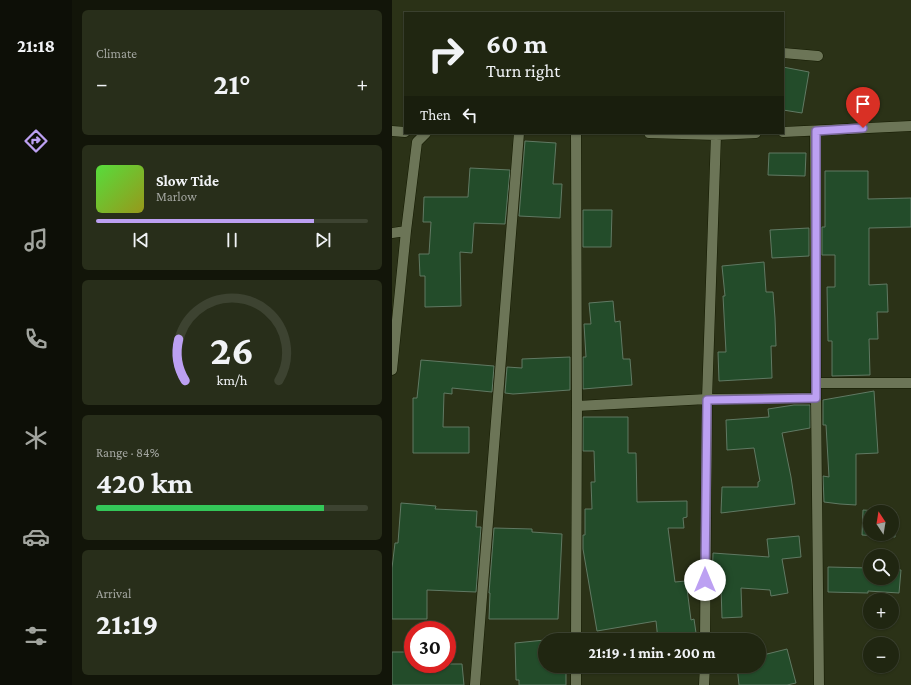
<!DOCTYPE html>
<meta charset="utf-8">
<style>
body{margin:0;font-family:"Crimson Pro",serif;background:#282e1a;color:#f1f3f6;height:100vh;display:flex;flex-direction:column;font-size:15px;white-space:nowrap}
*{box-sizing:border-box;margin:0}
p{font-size:13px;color:#a2a59f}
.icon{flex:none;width:22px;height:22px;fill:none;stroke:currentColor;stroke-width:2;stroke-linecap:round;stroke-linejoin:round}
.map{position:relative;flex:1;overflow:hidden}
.details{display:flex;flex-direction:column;gap:10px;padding:10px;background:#121509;width:320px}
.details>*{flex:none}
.hud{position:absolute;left:12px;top:12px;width:380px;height:122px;border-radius:0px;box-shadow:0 1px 3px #0004,0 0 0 1px #3d4331;background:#202611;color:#f1f3f6;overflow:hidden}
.needle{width:26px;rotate:348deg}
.buttons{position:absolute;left:471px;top:505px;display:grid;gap:8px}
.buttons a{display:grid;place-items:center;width:36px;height:36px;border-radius:50%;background:#202611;box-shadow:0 1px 3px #0004,0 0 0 1px #3d4331;font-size:20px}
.speed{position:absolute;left:12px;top:621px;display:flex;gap:8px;font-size:20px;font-weight:700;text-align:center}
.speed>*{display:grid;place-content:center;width:52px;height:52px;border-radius:50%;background:#202611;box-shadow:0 1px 3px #0004,0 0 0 1px #3d4331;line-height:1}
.speed .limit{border:6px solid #d22;background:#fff;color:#111}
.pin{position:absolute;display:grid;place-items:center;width:34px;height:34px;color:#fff;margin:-41px -17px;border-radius:50% 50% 50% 0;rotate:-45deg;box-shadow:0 0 4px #0007}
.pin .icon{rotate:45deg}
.me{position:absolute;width:44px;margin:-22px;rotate:0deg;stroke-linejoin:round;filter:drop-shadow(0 0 3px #0008)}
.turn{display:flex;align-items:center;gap:14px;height:84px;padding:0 16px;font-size:18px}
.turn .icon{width:52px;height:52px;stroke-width:2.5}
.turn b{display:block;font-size:28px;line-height:34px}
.then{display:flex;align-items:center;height:38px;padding:0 16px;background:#0003;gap:8px;font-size:15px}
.big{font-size:30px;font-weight:700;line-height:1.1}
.details .widget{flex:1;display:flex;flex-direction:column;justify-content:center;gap:6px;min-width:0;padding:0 14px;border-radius:6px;background:#282e1a}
.details .dial{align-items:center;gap:0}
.dial svg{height:104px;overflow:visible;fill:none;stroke:#3d4331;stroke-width:7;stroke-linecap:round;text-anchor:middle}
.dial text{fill:#f1f3f6;stroke:none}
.song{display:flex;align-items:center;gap:12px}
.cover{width:48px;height:48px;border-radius:6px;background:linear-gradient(135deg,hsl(110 70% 55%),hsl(60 70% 35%))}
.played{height:4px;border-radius:2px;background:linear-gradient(90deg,#bca0f2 80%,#3d4331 80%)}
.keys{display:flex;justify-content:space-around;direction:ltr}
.heat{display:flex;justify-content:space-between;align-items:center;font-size:22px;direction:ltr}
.charge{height:6px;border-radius:3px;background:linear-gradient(90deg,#34c759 84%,#3d4331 0)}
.trip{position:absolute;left:146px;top:633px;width:228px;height:40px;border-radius:20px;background:#202611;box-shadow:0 1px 3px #0004,0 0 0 1px #3d4331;font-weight:700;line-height:40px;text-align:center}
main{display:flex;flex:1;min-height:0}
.tabs{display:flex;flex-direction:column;width:72px;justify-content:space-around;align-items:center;background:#0d0f07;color:#a2a59f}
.tabs .icon{width:28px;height:28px}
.tabs .current{color:#bca0f2}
.tabs b{font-size:18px;color:#f1f3f6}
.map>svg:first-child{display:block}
.building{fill:#234c2a;stroke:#607963;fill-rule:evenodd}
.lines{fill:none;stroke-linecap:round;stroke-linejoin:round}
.minor-casing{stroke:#141a01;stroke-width:11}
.minor{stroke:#6c7557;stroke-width:10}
.route-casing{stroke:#7a689d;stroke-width:10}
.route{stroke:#bca0f2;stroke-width:7}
</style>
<main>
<nav class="tabs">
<b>21:18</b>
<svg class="icon current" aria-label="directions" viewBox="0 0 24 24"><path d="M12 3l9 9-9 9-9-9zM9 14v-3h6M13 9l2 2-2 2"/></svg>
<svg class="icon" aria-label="music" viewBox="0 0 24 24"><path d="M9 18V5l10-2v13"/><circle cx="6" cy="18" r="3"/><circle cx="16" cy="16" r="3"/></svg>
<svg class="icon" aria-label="phone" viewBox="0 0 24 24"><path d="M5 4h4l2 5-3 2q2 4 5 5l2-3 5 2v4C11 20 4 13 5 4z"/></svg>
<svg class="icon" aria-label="climate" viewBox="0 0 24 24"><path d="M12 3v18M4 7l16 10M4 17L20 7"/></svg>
<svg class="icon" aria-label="car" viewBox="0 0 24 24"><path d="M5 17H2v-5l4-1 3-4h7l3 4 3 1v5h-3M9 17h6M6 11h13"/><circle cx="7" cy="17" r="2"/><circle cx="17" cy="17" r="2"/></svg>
<svg class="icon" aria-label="filters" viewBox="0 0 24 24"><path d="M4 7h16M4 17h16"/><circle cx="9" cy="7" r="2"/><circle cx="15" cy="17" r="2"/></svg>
</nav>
<section class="details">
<div class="widget"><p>Climate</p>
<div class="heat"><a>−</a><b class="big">21°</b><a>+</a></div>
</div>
<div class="widget">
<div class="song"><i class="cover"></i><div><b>Slow Tide</b><p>Marlow</p></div></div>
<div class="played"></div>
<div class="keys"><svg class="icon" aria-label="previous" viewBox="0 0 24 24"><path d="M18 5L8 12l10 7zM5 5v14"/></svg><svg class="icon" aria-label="pause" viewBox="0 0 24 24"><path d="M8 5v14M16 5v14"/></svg><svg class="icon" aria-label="next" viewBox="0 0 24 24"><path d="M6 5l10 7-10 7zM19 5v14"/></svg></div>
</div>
<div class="widget dial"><svg viewBox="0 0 100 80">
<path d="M14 69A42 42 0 1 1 86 69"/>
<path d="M14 69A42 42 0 0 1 9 37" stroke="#bca0f2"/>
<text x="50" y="56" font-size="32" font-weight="700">26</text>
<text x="50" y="72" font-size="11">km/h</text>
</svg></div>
<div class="widget"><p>Range · 84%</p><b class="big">420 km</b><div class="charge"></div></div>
<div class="widget"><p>Arrival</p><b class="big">21:19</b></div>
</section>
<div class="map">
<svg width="519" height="685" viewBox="0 0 519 685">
<rect width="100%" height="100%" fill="#2b3217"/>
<!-- building -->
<path class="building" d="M 391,67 L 417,72 L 410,113 L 391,110 Z
M 133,141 L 164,143 L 161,184 L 170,184 L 168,218 L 127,216 Z
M 377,153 L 414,153 L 413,176 L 376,175 Z
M 78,168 L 118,170 L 113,224 L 82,223 L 80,253 L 68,252 L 69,306 L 33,307 L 33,276 L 28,276 L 27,254 L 37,254 L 39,222 L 31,222 L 32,197 L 76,197 Z
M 433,171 L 476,171 L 476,199 L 519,198 L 519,227 L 477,228 L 477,285 L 495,284 L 496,312 L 485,312 L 486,339 L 477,339 L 478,375 L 440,376 L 440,341 L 436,341 L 435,287 L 443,287 L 443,255 L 430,255 L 430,227 L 433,227 Z
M 191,210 L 220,210 L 219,247 L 191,247 Z
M 417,228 L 417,256 L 380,258 L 378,230 Z
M 372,262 L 374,292 L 381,292 L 383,318 L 384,346 L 379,346 L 380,378 L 327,381 L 326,352 L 334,352 L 331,296 L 333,296 L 330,266 Z
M 221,301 L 223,322 L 228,321 L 231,359 L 238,359 L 240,385 L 191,389 L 191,357 L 194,357 L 192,324 L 199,324 L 197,303 Z
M 178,357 L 178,390 L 121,394 L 113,393 L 115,367 L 130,368 L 130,359 Z
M 29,360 L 102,366 L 100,392 L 60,388 L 60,394 L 52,393 L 51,427 L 77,427 L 77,453 L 21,453 L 21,398 L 25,398 Z
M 482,391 L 486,453 L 464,454 L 464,505 L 448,504 L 432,502 L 431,476 L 437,477 L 434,425 L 431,425 L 431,400 Z
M 402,405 L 418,405 L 418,428 L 390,433 L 399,477 L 403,504 L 329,513 L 330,487 L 366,487 L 366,482 L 368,481 L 362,448 L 335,450 L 334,420 L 377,417 L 376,409 Z
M 191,417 L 236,417 L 236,453 L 244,453 L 245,502 L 295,501 L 295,517 L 291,518 L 292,528 L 276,528 L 283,582 L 294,581 L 299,620 L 302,619 L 305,640 L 266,640 L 264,621 L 205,631 L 191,549 L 191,535 L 193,535 L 193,509 L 200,509 L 199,482 L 203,482 L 202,451 L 191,451 Z
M 9,503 L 44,506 L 43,509 L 85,511 L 84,527 L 89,527 L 84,592 L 35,590 L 35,619 L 0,619 L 0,568 L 3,543 L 6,543 Z
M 471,510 L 504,512 L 503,537 L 470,535 ZM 478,512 L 500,512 L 500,534 L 478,534 Z
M 102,528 L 140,529 L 140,532 L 170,534 L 166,619 L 97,619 L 98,593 L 97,593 Z
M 407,536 L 409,557 L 390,559 L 396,593 L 379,596 L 378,590 L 349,588 L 350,617 L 330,618 L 329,587 L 320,587 L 321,553 L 377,557 L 375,539 Z
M 436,567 L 478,568 L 478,578 L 500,578 L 500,569 L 509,570 L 507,593 L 476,591 L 476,593 L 436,592 Z
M 153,640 L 153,666 L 174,666 L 174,685 L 127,685 L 127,680 L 124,680 L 123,643 Z
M 395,649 L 404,683 L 395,685 L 347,685 L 345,666 L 367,666 L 367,656 Z
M 0,652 L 21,652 L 21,664 L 70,664 L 72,685 L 0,685 Z"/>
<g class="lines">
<!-- minor casing -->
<g class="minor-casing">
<path id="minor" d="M 391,53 L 426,56
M 0,131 L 13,132
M 423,131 L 424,398 L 427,685
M 391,132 L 519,126
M 184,133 L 185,406 L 184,640
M 257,133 L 324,135 L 364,133
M 0,233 L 14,231
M 0,370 L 14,231 L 25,142 L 34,133
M 424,383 L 519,383
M 185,406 L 315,399 L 424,398
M 313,640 L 315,399 L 324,135
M 83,685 L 127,133
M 184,685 L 184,666
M 312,685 L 313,666"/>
</g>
<!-- minor -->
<use href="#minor" class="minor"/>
</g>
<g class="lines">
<!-- route casing -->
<g class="route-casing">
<path id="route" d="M 313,580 L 315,400 L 424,398 L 424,131 L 471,128"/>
</g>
<!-- route -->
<use href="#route" class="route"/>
</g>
</svg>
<div class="buttons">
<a><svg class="needle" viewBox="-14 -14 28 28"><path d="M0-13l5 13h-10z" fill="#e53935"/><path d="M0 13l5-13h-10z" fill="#a2a59f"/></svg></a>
<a><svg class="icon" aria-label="search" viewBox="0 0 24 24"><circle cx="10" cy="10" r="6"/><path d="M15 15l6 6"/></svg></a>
<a>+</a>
<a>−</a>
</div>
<div class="speed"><div class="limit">30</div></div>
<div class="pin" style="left:471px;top:128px;background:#d93025"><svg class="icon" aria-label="arrive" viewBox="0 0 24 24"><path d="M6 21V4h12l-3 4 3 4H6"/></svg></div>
<svg class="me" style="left:313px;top:580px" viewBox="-20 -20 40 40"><circle r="19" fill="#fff"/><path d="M0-13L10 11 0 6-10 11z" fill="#bca0f2"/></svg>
<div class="trip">21:19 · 1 min · 200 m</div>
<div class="hud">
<div class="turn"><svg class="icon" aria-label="right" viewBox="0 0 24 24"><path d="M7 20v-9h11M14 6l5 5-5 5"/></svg><div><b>60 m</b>Turn right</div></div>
<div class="then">Then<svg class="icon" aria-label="left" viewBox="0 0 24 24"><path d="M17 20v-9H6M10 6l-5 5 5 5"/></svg></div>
</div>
</div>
</main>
